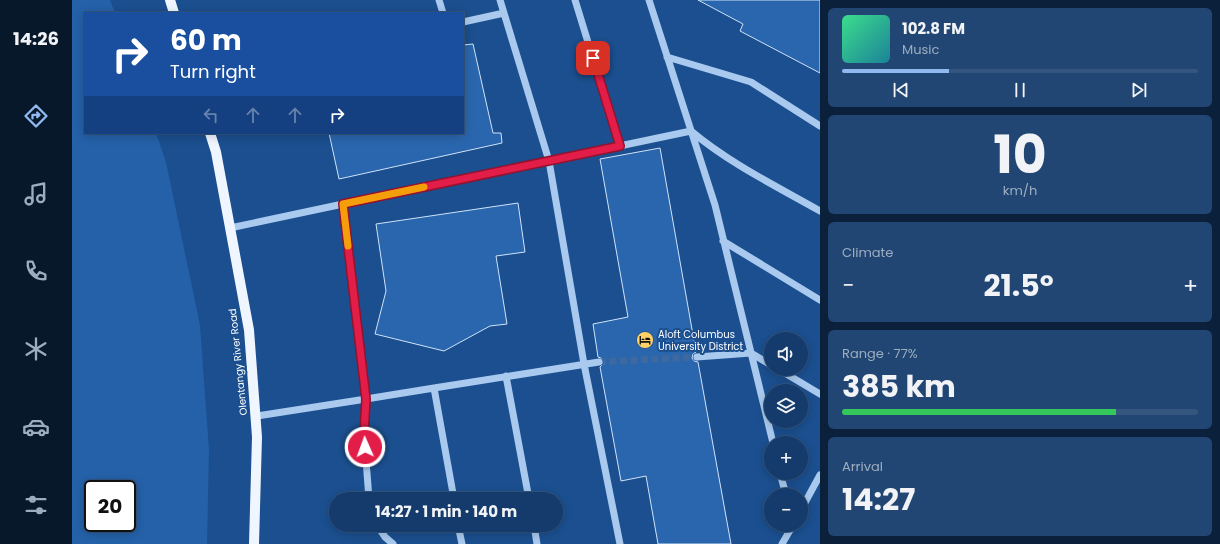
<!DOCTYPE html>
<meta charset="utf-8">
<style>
body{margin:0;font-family:Poppins,sans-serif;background:#214673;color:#f1f3f6;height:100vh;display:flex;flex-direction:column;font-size:15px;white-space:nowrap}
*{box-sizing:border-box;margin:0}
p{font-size:13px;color:#9dadc1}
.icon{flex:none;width:22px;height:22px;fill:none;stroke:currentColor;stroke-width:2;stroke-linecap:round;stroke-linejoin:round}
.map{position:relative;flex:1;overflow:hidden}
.drawer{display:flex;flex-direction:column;gap:8px;padding:8px;background:#0b203b;width:400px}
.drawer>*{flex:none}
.banner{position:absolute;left:12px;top:12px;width:380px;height:122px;border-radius:0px;box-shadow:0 2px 10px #0003,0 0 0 1px #33557e;background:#1a4fa0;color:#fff;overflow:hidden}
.controls{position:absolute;left:692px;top:332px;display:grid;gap:8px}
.controls a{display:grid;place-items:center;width:44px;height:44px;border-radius:50%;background:#143b6b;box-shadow:0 2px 10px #0003,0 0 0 1px #33557e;font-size:20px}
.speed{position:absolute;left:12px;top:480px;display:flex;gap:8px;font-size:20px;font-weight:700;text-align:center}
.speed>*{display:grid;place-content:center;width:52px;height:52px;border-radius:50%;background:#143b6b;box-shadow:0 2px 10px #0003,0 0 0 1px #33557e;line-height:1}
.speed .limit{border:2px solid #111;border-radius:6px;background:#fff;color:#111}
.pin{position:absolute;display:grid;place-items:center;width:34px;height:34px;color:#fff;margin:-17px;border-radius:8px;box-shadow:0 2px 6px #0006}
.me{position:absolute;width:44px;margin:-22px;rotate:358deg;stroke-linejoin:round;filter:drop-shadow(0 0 3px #0008)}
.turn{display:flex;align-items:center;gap:14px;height:84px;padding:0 20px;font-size:18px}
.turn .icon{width:52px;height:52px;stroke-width:2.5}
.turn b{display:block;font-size:28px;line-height:34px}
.lanes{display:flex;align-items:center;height:38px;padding:0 20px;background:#0003;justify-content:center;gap:20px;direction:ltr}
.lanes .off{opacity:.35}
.big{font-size:30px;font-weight:700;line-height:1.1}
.drawer .card{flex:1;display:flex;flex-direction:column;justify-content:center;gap:6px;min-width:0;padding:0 14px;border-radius:6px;background:#214673}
.drawer .dial{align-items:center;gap:0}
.dial b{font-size:52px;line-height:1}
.song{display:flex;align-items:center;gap:12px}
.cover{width:48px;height:48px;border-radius:6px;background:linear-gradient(135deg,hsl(150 70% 55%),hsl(190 70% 35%))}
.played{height:4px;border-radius:2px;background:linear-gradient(90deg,#90b9f0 30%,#33557e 30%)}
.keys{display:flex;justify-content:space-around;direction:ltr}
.heat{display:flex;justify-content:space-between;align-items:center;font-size:22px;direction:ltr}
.charge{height:6px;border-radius:3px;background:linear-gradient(90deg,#34c759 77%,#33557e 0)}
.trip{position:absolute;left:257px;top:492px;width:234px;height:40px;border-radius:20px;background:#143b6b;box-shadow:0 2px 10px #0003,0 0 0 1px #33557e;font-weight:700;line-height:40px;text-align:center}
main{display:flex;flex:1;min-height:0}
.menu{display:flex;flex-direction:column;width:72px;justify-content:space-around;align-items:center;background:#08182b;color:#9dadc1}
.menu .icon{width:28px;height:28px}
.menu .current{color:#90b9f0}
.menu b{font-size:18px;color:#f1f3f6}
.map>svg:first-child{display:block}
.green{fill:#2461a8;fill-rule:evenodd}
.building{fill:#2a66ad;stroke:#cfe3fa}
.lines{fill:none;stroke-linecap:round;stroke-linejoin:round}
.minor-tunnel{stroke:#3d69a0;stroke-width:7;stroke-dasharray:7 3.5;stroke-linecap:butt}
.minor{stroke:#a9c9ee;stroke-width:7}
.major{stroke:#f0f6ff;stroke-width:10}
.route-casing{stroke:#92132f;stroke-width:10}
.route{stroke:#e11d48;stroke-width:7}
.slow{stroke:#f59e0b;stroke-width:7}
.labels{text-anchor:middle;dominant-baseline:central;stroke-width:4;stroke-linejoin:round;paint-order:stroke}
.poi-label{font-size:10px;fill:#fff;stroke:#1b4f8f;text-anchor:start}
.street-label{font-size:10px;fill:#fff;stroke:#1b4f8f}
</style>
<main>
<nav class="menu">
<b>14:26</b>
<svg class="icon current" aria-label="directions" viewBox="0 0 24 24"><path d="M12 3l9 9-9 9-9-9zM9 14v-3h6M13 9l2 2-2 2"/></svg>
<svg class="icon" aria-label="music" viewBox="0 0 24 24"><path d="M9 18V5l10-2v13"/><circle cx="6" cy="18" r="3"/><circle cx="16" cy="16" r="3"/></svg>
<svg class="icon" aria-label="phone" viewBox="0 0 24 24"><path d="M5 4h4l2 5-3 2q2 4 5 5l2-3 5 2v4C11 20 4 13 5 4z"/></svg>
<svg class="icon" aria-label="climate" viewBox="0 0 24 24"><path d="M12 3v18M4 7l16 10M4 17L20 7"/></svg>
<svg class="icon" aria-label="car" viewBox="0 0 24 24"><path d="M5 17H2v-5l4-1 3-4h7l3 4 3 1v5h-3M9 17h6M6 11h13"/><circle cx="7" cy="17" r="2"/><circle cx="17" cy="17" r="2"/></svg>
<svg class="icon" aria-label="filters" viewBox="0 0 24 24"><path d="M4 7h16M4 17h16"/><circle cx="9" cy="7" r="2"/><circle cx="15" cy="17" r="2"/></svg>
</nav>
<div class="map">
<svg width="748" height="544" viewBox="0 0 748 544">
<rect width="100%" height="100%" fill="#1b4f8f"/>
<!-- green -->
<path class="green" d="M 0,0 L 38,0 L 43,13 L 13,13 L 13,133 L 84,133 L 94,162 L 128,325 L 137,450 L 135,544 L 0,544 ZM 21,489 L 55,489 L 55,523 L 21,523 Z"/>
<!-- building -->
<path class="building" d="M 626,0 L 748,0 L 748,73 L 668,31 L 671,24 Z
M 401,44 L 421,133 L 429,133 L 430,143 L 267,179 L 257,133 L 391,133 L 391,45 Z
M 588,148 L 624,352 L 621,354 L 620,358 L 622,361 L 626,362 L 659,544 L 586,544 L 574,476 L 549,481 L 528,367 L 531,364 L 532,361 L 529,358 L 526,357 L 521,324 L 556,317 L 528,159 Z
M 446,203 L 453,252 L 424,256 L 435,324 L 418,326 L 372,351 L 303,334 L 314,291 L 304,224 Z"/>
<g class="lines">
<!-- minor-tunnel -->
<path class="minor-tunnel" d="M 527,362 L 625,357"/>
<!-- minor -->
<path class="minor" d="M 367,0 L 371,13
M 428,0 L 477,161 L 512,364 L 548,544
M 503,0 L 548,146
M 577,0 L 643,205 L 701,443
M 391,22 L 432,13
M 595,57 L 679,82 L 748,126
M 271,204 L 619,131 C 657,163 704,186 748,211
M 158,228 L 271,204 L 294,399 L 185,416
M 651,241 L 748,300
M 625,357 L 679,353 L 699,365
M 706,369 L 748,394
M 434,376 L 457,499
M 362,388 L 527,362
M 708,473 L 714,495
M 297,499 L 292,434 L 294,399 L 362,388 L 382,499
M 729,510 L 748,475
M 305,525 L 313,537 L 321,544
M 386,525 L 390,544
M 462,525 L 465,544
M 710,544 L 721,525"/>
<!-- major -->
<path class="major" d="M 98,0 L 102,13
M 138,133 L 144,152 L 177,330 L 185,437 L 182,544"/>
</g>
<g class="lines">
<!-- route casing -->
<g class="route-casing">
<path id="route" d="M 293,447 L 292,434 L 294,399 L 271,204 L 548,146 L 521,58"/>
</g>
<!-- route -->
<use href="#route" class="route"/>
<!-- slow -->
<path class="slow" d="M 276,246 L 271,204 L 352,187"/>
</g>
<!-- icons -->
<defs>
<g id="hotel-disc" transform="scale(0.9)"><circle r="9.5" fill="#ffd166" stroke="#1b4f8f"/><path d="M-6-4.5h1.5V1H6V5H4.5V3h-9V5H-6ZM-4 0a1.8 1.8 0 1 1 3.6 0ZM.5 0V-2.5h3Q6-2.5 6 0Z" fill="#111"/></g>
</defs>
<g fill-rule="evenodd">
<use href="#hotel-disc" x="573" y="340"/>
</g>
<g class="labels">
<!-- poi labels -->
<g class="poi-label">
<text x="586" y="334">Aloft Columbus<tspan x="586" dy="12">University District</tspan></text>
</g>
<!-- street labels -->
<g class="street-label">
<text transform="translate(166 362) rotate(-96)">Olentangy River Road</text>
</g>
</g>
</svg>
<div class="controls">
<a><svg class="icon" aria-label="sound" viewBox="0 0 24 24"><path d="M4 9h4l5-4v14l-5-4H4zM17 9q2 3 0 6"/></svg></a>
<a><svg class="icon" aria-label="layers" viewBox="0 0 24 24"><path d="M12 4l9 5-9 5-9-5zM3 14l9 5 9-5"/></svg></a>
<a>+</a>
<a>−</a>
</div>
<div class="speed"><div class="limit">20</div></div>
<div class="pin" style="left:521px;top:58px;background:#d93025"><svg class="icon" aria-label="arrive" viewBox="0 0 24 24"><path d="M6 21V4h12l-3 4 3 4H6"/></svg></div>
<svg class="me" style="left:293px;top:447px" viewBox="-20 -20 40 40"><circle r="17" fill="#e11d48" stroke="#fff" stroke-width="3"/><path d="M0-11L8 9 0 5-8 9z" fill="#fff"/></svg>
<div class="trip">14:27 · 1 min · 140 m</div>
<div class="banner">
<div class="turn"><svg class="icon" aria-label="right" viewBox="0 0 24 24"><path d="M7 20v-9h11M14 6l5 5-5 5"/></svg><div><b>60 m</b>Turn right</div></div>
<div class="lanes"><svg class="icon off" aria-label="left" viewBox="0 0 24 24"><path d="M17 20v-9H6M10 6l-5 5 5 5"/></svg><svg class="icon off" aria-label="ahead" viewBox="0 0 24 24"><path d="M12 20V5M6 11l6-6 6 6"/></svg><svg class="icon off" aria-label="ahead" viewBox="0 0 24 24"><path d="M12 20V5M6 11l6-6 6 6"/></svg><svg class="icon" aria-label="right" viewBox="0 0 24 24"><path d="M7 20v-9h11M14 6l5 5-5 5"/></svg></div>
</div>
</div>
<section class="drawer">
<div class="card">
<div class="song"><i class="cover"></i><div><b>102.8 FM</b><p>Music</p></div></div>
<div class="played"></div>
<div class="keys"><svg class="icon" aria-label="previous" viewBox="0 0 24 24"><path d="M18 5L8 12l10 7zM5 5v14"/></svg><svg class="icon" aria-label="pause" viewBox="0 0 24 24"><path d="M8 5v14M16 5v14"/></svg><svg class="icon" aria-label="next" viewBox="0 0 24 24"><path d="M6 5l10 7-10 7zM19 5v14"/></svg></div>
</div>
<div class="card dial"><b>10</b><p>km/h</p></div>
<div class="card"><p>Climate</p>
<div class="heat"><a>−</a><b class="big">21.5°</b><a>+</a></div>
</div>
<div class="card"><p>Range · 77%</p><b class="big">385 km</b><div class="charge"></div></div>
<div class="card"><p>Arrival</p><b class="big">14:27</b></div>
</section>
</main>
